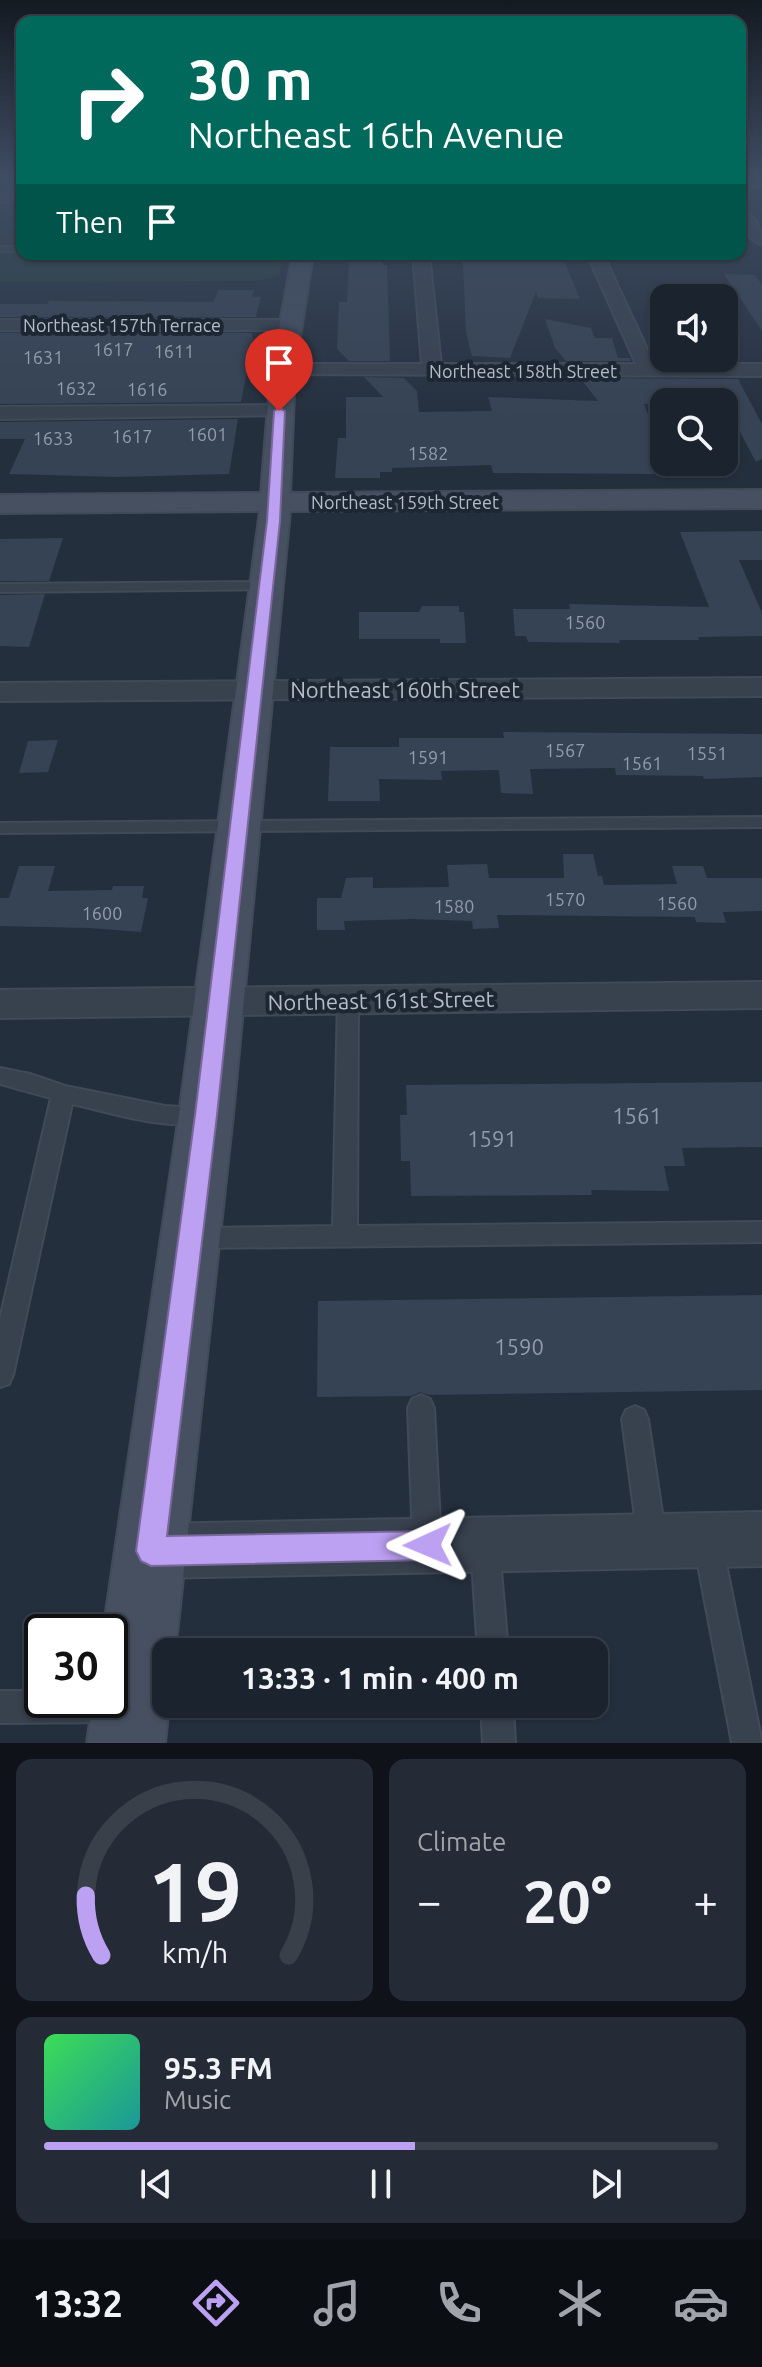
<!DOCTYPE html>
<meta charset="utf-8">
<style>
body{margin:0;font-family:Ubuntu,sans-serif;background:#242b36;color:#f1f3f6;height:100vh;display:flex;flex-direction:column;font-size:30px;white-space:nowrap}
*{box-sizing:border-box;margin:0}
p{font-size:26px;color:#a0a4aa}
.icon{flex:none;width:44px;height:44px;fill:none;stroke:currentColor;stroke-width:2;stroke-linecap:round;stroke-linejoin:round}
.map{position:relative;height:1743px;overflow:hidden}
.drawer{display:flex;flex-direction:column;gap:16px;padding:16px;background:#0f1319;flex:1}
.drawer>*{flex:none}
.banner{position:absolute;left:16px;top:16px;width:730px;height:244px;border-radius:16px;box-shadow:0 2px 6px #0004,0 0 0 2px #39404a;background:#00695c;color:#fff;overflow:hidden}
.controls{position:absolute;left:650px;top:284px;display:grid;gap:16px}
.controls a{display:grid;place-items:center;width:88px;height:88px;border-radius:16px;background:#1b232e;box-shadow:0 2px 6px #0004,0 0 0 2px #39404a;font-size:40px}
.speed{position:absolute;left:24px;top:1614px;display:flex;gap:16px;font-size:40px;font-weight:700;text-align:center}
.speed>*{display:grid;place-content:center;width:104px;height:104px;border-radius:50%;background:#1b232e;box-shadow:0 2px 6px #0004,0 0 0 2px #39404a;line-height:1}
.speed .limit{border:4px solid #111;border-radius:12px;background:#fff;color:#111}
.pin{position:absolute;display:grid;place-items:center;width:68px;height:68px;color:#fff;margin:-82px -34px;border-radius:50% 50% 50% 0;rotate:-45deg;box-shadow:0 0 8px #0007}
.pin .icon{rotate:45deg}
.me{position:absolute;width:88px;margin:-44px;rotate:269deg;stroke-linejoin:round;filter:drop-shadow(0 0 6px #0008)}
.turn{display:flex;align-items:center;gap:28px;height:168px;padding:0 40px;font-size:36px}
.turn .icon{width:104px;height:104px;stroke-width:2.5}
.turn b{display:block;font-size:56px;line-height:68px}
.then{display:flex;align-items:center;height:76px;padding:0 40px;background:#0003;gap:16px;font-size:30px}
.big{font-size:60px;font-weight:700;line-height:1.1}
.drawer .widget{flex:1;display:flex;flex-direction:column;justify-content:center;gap:12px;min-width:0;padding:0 28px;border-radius:16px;background:#242b36}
.drawer .dial{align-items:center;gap:0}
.dial svg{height:208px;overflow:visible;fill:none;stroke:#39404a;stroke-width:7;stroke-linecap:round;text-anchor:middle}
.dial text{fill:#f1f3f6;stroke:none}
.song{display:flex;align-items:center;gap:24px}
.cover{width:96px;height:96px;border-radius:12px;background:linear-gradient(135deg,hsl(130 70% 55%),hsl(180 70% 35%))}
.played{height:8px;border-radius:4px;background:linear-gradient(90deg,#bca0f2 55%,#39404a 55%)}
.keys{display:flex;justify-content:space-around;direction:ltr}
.heat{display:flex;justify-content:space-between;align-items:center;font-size:44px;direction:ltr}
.drawer .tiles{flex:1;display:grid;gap:16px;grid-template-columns:1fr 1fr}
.widget:last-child{grid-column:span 2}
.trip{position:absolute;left:152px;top:1638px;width:456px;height:80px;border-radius:16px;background:#1b232e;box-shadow:0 2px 6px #0004,0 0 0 2px #39404a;font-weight:700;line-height:80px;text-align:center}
.menu{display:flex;height:128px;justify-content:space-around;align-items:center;background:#0b0e12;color:#a0a4aa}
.menu .icon{width:56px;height:56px}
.menu .selected{color:#bca0f2}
.menu b{font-size:36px;color:#f1f3f6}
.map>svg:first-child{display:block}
.green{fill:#263c3f}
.building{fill:#364354}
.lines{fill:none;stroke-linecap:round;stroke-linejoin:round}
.lane-casing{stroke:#414a57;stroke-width:4}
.street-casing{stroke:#414a57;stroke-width:4}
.secondary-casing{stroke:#414a57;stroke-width:4}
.lane{fill:#38414e;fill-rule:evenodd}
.street{fill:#38414e;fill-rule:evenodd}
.secondary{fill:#465061;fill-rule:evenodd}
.route{fill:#bca0f2;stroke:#7a689d;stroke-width:2}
.labels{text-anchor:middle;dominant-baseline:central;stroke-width:8;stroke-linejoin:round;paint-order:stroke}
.far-street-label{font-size:18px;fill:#b4bcc9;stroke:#1d2633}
.number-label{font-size:18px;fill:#929caa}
.street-label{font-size:22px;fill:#b4bcc9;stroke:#1d2633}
.near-number-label{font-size:22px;fill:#929caa}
</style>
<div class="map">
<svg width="762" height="1743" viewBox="0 0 762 1743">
<rect width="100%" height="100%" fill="#242f3e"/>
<!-- green -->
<path class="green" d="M 0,180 L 22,180 L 22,254 L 284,254 L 279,276 L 258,281 L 0,282 Z"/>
<!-- building -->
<path class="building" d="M 455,254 L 561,254 L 580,299 L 538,298 L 536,292 L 510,358 L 472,356 L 466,332 L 463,264 Z
M 349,259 L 382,259 L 383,265 L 387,265 L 390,361 L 349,361 L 337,349 L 339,302 L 347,302 Z
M 724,274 L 755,275 L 762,285 L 762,331 Z
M 218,290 L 254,290 L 252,297 L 261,297 L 256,317 L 0,317 L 0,304 L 47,304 L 49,301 L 214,302 Z
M 545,319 L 591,328 L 595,338 L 612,338 L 618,358 L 630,358 L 631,361 L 566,361 L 555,348 Z
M 0,333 L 252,333 L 253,339 L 241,402 L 0,404 Z
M 364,377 L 404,378 L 417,391 L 419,412 L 492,411 L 488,397 L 598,401 L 580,378 L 738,379 L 762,424 L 762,459 L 756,462 L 724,402 L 664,402 L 644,404 L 667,464 L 657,474 L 493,473 L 491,465 L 392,468 L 392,472 L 380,472 L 380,478 L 335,478 L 338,438 L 346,438 L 346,397 L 383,397 Z
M 238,419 L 229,474 L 117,477 L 9,474 L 25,439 L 0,439 L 0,422 Z
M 762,531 L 762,560 L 739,560 L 762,613 L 762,636 L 698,637 L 699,640 L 619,640 L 620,643 L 528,642 L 526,636 L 515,636 L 513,609 L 570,609 L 569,604 L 709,607 L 680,532 Z
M 63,538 L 49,581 L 0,581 L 0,539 Z
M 45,594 L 29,647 L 0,646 L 0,595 Z
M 422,606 L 459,606 L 459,612 L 464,612 L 466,643 L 440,643 L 440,639 L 359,639 L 359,612 L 419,612 Z
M 503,732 L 762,734 L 762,777 L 704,779 L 703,776 L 616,775 L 615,768 L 530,769 L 533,794 L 501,793 L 499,770 L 441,771 L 442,780 L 379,779 L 380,801 L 328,801 L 330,747 L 399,747 L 399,738 L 504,738 Z
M 58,740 L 48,772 L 19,773 L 28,741 Z
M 563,854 L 593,854 L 598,876 L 602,876 L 604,885 L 677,884 L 672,866 L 703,866 L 707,878 L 762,878 L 762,911 L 723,912 L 726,923 L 696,922 L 695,917 L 497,915 L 499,928 L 473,929 L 472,921 L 413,919 L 344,921 L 345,930 L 317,930 L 317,898 L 341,898 L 346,878 L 373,877 L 373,888 L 449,887 L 447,865 L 487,864 L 489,878 L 564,878 Z
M 19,866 L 55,866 L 48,891 L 112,890 L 113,886 L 144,886 L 142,898 L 148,898 L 141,932 L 90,928 L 0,926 L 0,898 L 9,898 Z
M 762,1082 L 762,1147 L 682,1148 L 685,1166 L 664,1166 L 669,1191 L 591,1190 L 592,1195 L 411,1196 L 410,1161 L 401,1161 L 400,1115 L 407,1115 L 406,1085 Z
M 762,1295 L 762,1390 L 429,1395 L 420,1392 L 412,1396 L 317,1397 L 318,1301 Z"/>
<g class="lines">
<!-- lane casing -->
<g class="lane-casing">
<path id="lane" d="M 0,198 L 22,198 L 22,202 L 0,202 Z
M 0,247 L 22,247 L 22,251 L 0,251 Z
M 266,582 L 273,586 L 271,589 L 0,592 L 0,584 Z
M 762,817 L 762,827 L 0,833 L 0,823 Z
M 348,993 L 355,995 L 358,1000 L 357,1226 L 762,1222 L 762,1242 L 197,1248 L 189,1245 L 185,1238 L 189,1231 L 197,1228 L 333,1226 L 338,1000 L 341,995 Z
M 0,1068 L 30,1074 L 65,1086 L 165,1106 L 210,1109 L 213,1115 L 210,1121 C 172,1133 110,1112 72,1104 L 13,1375 L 9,1384 L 0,1387 L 0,1319 L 51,1098 L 0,1084 Z
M 421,1395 L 430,1399 L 434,1408 L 441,1543 L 437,1553 L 427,1557 L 417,1553 L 413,1543 L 408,1408 L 412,1399 Z
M 635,1406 L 644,1410 L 648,1419 L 666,1539 L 662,1549 L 652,1553 L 642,1549 L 638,1539 L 622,1419 L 626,1410 Z
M 708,1530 L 718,1534 L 722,1544 L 762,1743 L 732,1743 L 694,1544 L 698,1534 Z
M 485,1533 L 495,1537 L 499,1547 L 508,1652 L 478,1652 L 471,1547 L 475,1537 Z
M 110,1690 L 127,1695 L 132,1706 L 127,1717 L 116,1722 L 0,1723 L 0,1691 L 42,1691 L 42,1700 L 110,1700 Z
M 481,1704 L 513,1704 L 515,1743 L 483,1743 Z"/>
</g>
<!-- street casing -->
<g class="street-casing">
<path id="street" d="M 740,180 L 762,180 L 762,188 L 740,188 Z
M 740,208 C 755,214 762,229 762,245 C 747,239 740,222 740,208 Z
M 413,254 L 429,254 L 441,364 L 636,364 L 587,254 L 603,254 L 654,364 L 762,364 L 762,376 L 276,374 L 273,370 L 276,366 L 283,364 L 422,364 Z
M 0,320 L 292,320 L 301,325 L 292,330 L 0,330 Z
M 279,405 L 286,407 L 289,411 L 286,415 L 0,419 L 0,407 Z
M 762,678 L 762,696 L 0,701 L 0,683 Z
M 762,982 L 762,1008 L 0,1018 L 0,990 Z
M 762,1512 L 762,1566 L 151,1578 L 132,1570 L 124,1551 L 132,1532 L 151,1524 Z"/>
</g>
<!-- secondary casing -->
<g class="secondary-casing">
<path id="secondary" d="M 293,254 L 313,254 L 295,370 L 290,493 L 762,490 L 762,508 L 290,511 L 233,1115 L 175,1652 L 166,1652 L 166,1704 L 169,1704 L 165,1743 L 87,1743 L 93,1700 L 110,1700 L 110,1632 L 103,1632 L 179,1115 L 260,511 L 0,513 L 0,495 L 261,493 L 271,370 Z"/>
</g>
<!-- lane -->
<use href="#lane" class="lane"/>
<!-- street -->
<use href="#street" class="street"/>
<!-- secondary -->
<use href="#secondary" class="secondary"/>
</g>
<!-- sky -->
<linearGradient id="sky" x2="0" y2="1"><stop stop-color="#141a22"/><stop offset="0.42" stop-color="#3f4d63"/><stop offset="1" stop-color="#3f4d63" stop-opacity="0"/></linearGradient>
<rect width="762" height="424" fill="url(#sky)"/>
<!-- route -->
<path class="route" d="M 279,408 L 285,411 L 280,521 L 217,1115 L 167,1536 L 428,1531 L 438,1535 L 442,1545 L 438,1556 L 428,1560 L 151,1566 L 141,1561 L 136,1551 L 195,1115 L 267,521 L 274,411 Z"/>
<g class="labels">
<!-- far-street labels -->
<g class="far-street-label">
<text x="122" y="325">Northeast 157th Terrace</text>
<text x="523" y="371">Northeast 158th Street</text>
<text x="405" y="502">Northeast 159th Street</text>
</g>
<!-- number labels -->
<g class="number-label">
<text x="113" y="349">1617</text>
<text x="174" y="351">1611</text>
<text x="43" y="357">1631</text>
<text x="76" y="388">1632</text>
<text x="147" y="389">1616</text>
<text x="207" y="434">1601</text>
<text x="132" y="436">1617</text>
<text x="53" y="438">1633</text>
<text x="428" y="453">1582</text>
<text x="585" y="622">1560</text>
<text x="565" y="750">1567</text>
<text x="707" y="753">1551</text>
<text x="428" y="757">1591</text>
<text x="642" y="763">1561</text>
<text x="565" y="899">1570</text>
<text x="677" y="903">1560</text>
<text x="454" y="906">1580</text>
<text x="102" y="913">1600</text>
</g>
<!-- street labels -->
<g class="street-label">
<text x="405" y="689">Northeast 160th Street</text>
<text transform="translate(381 1000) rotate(-1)">Northeast 161st Street</text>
</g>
<!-- near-number labels -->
<g class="near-number-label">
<text x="637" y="1115">1561</text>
<text x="492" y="1138">1591</text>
<text x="519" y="1346">1590</text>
</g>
</g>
</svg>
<div class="controls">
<a><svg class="icon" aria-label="sound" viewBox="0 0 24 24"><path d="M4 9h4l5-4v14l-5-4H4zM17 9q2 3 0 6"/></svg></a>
<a><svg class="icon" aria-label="search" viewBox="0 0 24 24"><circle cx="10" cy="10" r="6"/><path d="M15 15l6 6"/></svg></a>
</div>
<div class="speed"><div class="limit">30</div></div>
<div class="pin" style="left:279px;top:411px;background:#d93025"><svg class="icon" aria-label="arrive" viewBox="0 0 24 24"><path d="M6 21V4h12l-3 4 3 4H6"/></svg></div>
<svg class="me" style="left:428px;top:1545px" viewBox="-20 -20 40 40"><path d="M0-17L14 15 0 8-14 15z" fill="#bca0f2" stroke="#fff" stroke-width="4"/></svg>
<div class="trip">13:33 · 1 min · 400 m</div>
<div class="banner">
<div class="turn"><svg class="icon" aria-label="right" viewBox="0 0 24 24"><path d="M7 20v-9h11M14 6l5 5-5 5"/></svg><div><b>30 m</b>Northeast 16th Avenue</div></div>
<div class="then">Then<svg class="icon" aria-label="arrive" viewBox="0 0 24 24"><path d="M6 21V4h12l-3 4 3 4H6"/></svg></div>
</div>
</div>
<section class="drawer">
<div class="tiles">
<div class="widget dial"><svg viewBox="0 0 100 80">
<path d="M14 69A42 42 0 1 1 86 69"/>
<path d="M14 69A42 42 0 0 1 8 46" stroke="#bca0f2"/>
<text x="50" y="56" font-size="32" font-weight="700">19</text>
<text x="50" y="72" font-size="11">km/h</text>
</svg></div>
<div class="widget"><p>Climate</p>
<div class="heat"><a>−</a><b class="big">20°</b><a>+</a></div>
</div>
<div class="widget">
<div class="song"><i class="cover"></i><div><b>95.3 FM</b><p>Music</p></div></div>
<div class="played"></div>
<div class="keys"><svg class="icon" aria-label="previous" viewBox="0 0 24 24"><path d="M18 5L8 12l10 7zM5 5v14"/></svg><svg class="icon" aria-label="pause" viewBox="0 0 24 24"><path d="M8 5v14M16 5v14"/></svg><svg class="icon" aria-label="next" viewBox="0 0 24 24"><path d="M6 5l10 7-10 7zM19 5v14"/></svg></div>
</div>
</div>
</section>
<nav class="menu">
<b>13:32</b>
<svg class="icon selected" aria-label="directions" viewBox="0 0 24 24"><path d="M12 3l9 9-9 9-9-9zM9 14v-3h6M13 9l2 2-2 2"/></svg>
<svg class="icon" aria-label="music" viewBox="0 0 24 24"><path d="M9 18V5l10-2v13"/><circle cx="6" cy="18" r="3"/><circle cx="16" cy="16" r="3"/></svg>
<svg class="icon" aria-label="phone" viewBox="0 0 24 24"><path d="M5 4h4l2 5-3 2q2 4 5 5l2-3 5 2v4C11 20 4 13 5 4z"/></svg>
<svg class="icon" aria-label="climate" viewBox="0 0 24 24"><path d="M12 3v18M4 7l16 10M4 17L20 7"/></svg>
<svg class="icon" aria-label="car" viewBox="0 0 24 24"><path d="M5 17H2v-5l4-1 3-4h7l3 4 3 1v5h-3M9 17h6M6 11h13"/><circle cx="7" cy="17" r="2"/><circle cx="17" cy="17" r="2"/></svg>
</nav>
